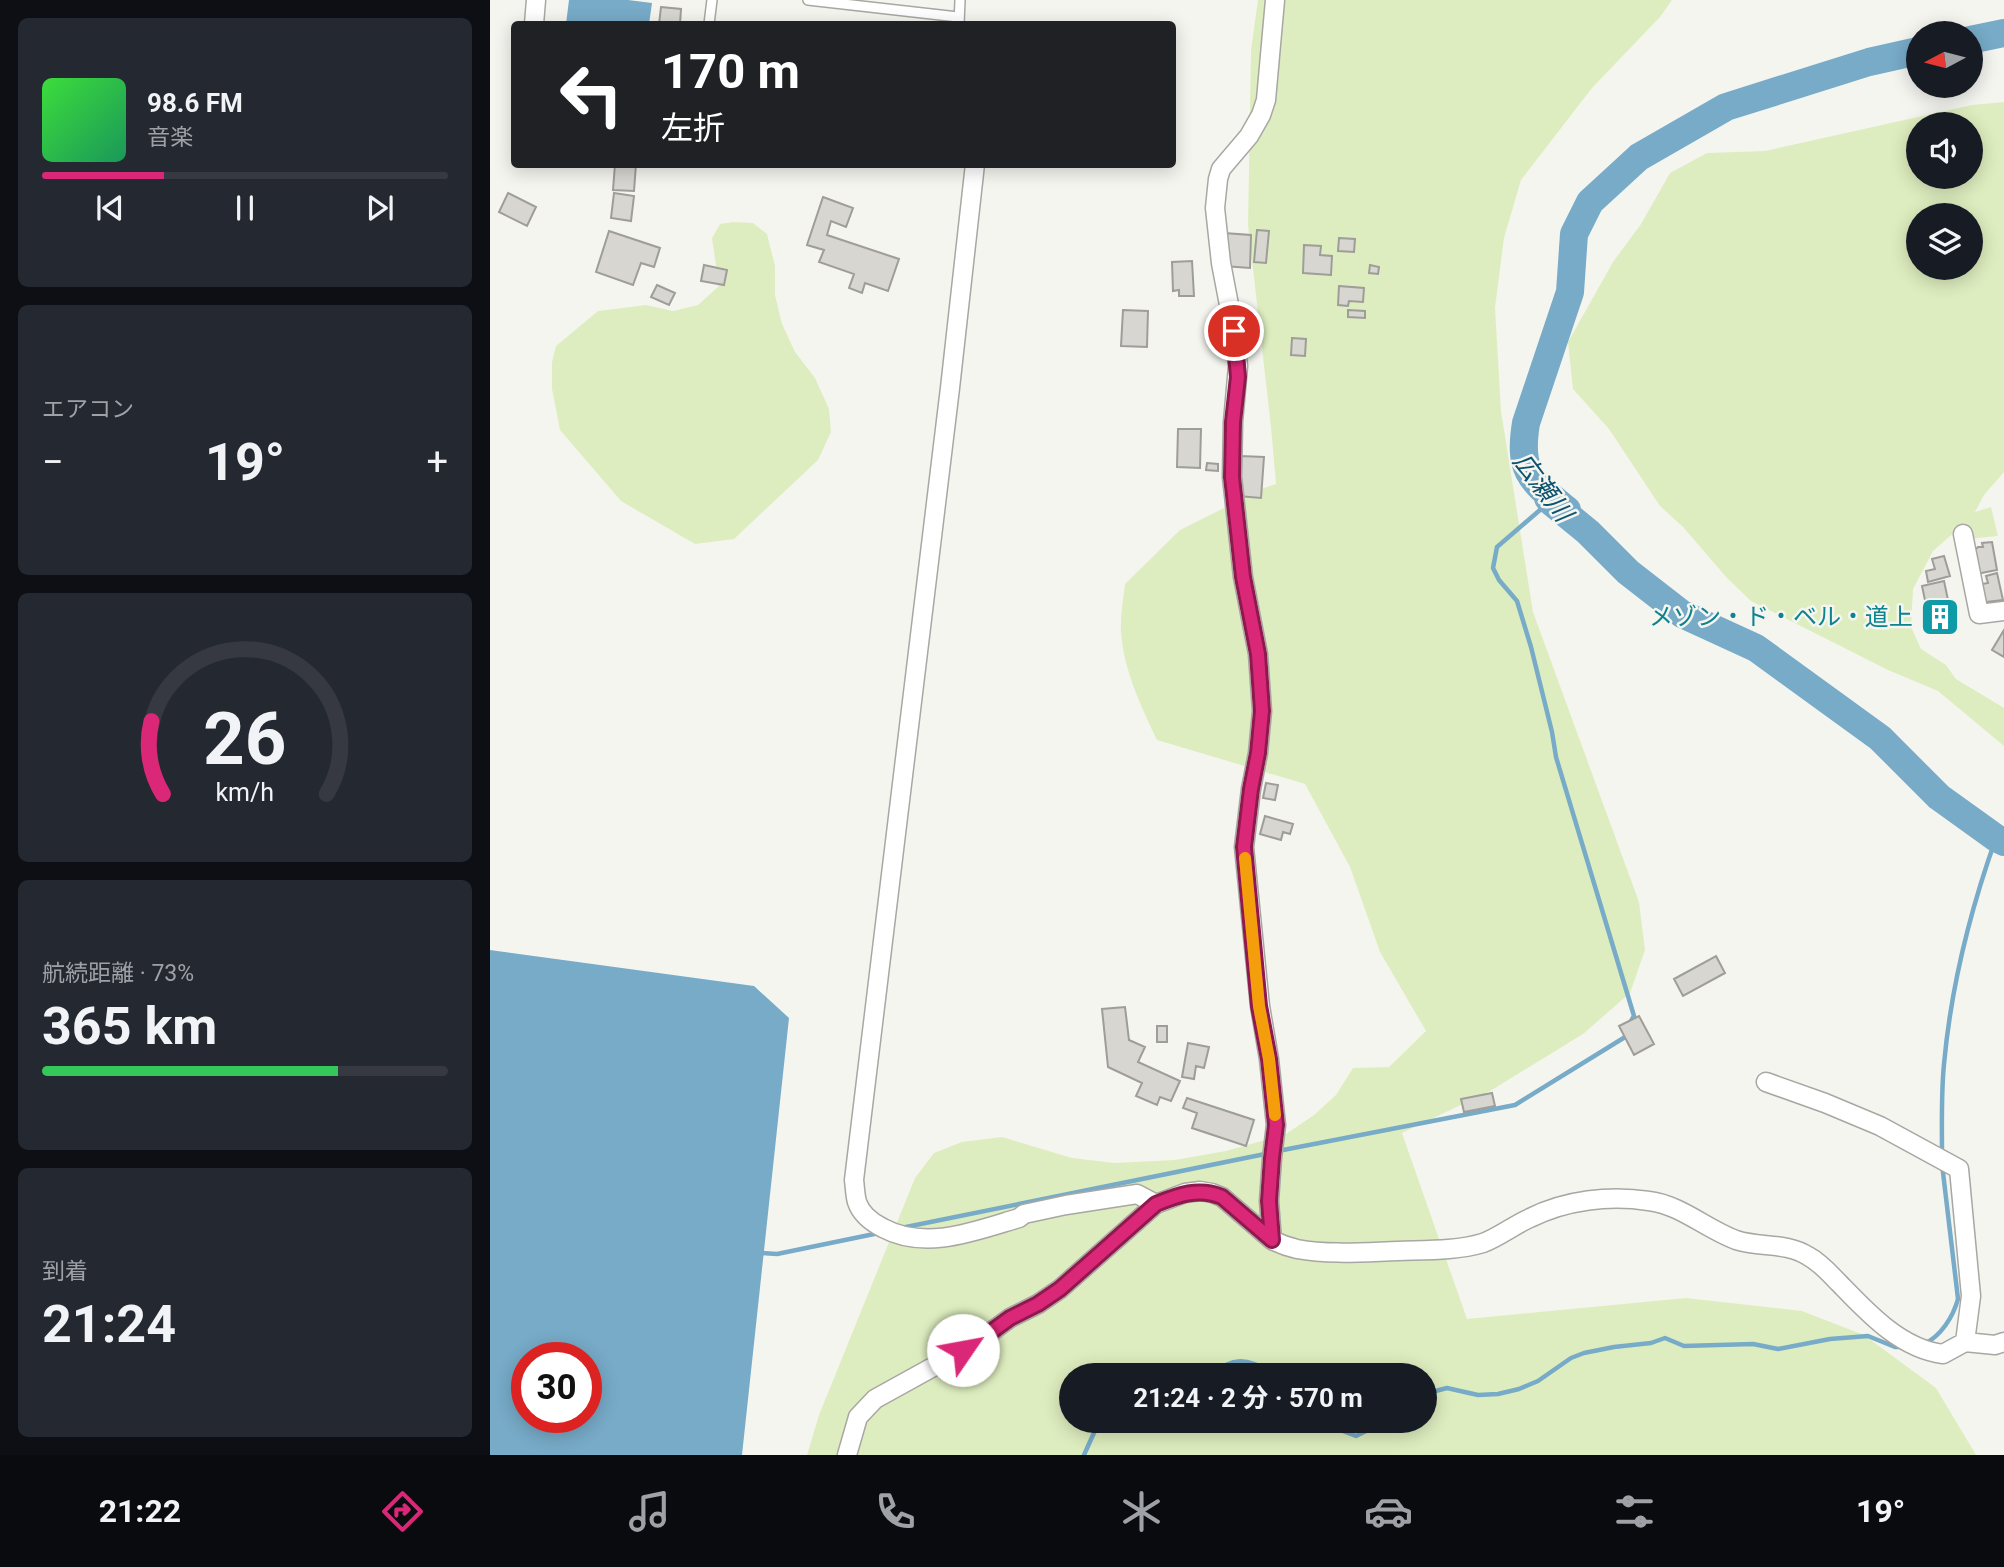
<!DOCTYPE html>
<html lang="ja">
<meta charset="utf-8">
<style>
body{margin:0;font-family:Roboto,"Noto Sans JP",sans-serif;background:#242831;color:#f1f3f6;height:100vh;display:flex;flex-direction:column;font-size:26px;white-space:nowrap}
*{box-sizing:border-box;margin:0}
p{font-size:23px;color:#9ea1a6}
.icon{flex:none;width:38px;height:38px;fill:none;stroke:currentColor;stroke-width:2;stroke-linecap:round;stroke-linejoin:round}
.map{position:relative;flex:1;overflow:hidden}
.panel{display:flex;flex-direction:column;gap:18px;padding:18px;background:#0d0f14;width:490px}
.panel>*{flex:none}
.banner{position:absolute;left:21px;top:21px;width:665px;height:147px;border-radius:7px;box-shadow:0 4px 18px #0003;background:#202124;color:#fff;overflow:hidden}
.needle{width:46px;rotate:263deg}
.buttons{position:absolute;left:1416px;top:21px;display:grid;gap:14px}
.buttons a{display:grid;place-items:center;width:77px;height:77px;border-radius:50%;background:#171b24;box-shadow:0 4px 18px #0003;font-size:35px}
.speed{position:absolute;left:21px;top:1342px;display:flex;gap:14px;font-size:35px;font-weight:700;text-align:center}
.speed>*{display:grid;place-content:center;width:91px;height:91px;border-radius:50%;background:#171b24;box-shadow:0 4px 18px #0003;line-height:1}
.speed .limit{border:10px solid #d22;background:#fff;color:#111}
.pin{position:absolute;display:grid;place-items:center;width:60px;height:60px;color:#fff;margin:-30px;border:4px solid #fff;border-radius:50%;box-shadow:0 2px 7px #0007}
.me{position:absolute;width:77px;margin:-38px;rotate:57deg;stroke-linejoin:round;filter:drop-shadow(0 0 5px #0008)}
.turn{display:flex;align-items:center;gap:24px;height:147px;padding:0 35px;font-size:32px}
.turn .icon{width:91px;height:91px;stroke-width:2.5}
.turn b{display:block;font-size:49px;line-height:60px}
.big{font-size:52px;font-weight:700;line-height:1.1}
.panel .tile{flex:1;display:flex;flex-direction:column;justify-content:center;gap:10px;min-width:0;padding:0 24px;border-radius:10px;background:#242831}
.panel .dial{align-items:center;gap:0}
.dial svg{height:182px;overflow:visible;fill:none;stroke:#363941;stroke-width:7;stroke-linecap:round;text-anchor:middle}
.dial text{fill:#f1f3f6;stroke:none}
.song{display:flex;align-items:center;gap:21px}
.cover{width:84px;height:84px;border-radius:10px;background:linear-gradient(135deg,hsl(120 70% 55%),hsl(150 70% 35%))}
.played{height:7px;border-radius:4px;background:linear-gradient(90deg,#db2777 30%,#363941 30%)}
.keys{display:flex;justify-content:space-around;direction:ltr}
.heat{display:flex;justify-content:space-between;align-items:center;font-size:38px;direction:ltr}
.charge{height:10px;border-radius:5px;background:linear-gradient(90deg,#34c759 73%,#363941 0)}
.trip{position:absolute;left:569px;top:1363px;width:378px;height:70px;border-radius:35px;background:#171b24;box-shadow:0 4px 18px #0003;font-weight:700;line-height:70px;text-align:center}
.tabs{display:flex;height:112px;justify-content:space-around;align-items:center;background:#090b0e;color:#9ea1a6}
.tabs .icon{width:49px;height:49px}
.tabs .active{color:#db2777}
.tabs b{font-size:32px;color:#f1f3f6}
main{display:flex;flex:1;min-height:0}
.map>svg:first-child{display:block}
.green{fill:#deedbf;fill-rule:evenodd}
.water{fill:#77abc8;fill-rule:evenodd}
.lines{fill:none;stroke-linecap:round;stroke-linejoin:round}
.stream{stroke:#77abc8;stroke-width:4.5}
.river{stroke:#77abc8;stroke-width:28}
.building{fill:#d7d6d1;stroke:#9e9d99;stroke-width:2}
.service-casing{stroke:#a8a7a3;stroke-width:12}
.minor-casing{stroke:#a8a7a3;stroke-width:21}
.service{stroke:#fff;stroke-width:9}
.minor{stroke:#fff;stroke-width:18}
.route-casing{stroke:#8e194d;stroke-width:18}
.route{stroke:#db2777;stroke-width:12}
.slow{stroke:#f59e0b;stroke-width:12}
.labels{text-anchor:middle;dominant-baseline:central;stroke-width:5;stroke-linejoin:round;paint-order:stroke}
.culture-label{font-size:24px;fill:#0d838f;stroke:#f5f5f0;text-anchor:end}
.water-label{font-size:26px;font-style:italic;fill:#0d526f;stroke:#f5f5f0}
</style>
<main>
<section class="panel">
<div class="tile">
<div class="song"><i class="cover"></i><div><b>98.6 FM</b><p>音楽</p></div></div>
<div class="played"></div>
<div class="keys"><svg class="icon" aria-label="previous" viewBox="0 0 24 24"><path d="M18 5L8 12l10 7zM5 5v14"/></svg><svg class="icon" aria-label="pause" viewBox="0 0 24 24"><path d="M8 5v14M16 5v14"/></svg><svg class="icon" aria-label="next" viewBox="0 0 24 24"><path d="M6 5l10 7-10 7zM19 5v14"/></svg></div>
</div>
<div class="tile"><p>エアコン</p>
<div class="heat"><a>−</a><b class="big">19°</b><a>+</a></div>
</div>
<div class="tile dial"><svg viewBox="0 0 100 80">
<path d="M14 69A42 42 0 1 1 86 69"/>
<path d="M14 69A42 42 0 0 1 9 37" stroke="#db2777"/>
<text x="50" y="56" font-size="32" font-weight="700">26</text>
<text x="50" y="72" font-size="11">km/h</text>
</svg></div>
<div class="tile"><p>航続距離 · 73%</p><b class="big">365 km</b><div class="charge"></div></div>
<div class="tile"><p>到着</p><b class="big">21:24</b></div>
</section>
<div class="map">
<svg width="1514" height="1455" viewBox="0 0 1514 1455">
<rect width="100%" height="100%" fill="#f5f5f0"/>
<!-- green -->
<path class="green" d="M 768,0 L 1182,0 L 1170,17 L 1102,88 L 1031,180 L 1014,238 L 1005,308 L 1011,411 L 1043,612 L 1149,902 L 1155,950 L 1140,993 L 1093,1034 L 1000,1091 L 912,1133 L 977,1319 L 1196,1298 L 1312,1311 L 1374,1335 L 1446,1388 L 1486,1455 L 317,1455 L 329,1415 L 425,1178 L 444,1153 L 472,1142 L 512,1137 L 582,1158 L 625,1163 L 685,1160 L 736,1151 L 796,1134 L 824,1115 L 846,1095 L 863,1068 L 899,1067 L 936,1031 L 890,952 L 860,867 L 815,784 L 667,740 C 651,706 634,671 631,633 C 630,617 633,600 635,584 L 690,530 L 774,488 L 786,484 L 781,427 L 758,225 L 761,50 ZM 581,1376 L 934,1376 L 934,1421 L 581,1421 Z
M 1514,102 L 1514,472 L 1494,495 L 1485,512 L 1501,507 L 1508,536 L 1478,539 L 1475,523 L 1443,551 L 1423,589 L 1421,627 L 1431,649 L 1456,665 L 1466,679 L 1514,708 L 1514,746 L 1448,691 L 1398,670 L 1261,601 L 1237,578 L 1193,527 L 1170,506 L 1119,429 L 1083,389 L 1078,342 L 1123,262 L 1151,224 L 1180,173 L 1217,153 L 1275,151 L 1482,105 ZM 1428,124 L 1480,124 L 1480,177 L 1428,177 ZM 1428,215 L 1480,215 L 1480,268 L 1428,268 Z
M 243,222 L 263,223 L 277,234 L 285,266 L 285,295 L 292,324 L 305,352 L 325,378 L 339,409 L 341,432 L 328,460 L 244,539 L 205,544 L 131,501 L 70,430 L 62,389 L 62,362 L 66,346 L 108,311 L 156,305 L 183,311 L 208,305 L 229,286 L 222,238 L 230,224 Z"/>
<!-- water -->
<path class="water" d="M 79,0 L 138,0 L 162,3 L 159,24 L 76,24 Z
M 0,950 L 264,986 L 299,1018 L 252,1455 L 0,1455 ZM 37,1358 L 96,1358 L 96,1418 L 37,1418 Z"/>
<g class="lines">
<!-- stream -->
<path class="stream" d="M 1058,498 L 1050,510 L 1007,547 L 1003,568 L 1009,580 L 1027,601 L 1041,647 L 1062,732 L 1066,757 L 1144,1016 L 1141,1021 L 1143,1024
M 788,1151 L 1025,1105 L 1140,1034
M 1452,1156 C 1452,1125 1451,1094 1454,1064 C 1461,987 1480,911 1506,838
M 411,1228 L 780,1153
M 270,1253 L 287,1254 L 389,1233
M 1434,1344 C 1451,1336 1463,1317 1468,1299 L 1452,1164
M 722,1376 C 747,1350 763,1364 792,1376
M 934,1394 L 957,1388 L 988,1395 L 1008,1394 L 1029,1389 L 1048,1381 L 1081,1358 L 1094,1353 L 1124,1347 L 1161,1343 L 1175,1338 L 1194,1346 L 1263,1344 L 1288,1349 L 1340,1339 L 1378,1336 L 1405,1347 L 1412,1347
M 837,1421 L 853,1431 L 866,1436 L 886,1426 L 891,1421
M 594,1455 L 607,1426 L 621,1421"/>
<!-- river -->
<path class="river" d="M 1480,40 L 1514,33
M 1058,498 L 1077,510 C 1041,480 1028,473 1036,423 L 1080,292 L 1084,234 L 1100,202 L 1149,157 L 1236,107 L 1379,62 L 1428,51
M 1060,501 L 1098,532 L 1138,572 L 1192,614 L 1266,648 L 1390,738 L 1449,797 L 1506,838 L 1514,842"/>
</g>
<!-- building -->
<path class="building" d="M 171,7 L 191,9 L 190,24 L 169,24 Z
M 125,164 L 146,164 L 144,191 L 123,190 Z
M 18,193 L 46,207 L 37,226 L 9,212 Z
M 124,193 L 144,196 L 141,221 L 121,218 Z
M 333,197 L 363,208 L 356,227 L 341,221 L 337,235 L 409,259 L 398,291 L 375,283 L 372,293 L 359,288 L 364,274 L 329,262 L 334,250 L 317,245 Z
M 767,230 L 779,231 L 776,263 L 764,262 Z
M 119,231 L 170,248 L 164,267 L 151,263 L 143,285 L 106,272 Z
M 734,233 L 761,235 L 760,268 L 733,266 Z
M 849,238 L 865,239 L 864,252 L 848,251 Z
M 814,245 L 831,246 L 830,255 L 842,256 L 841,275 L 813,273 Z
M 702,261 L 704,296 L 689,296 L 689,290 L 683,291 L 682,262 Z
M 214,265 L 237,270 L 234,285 L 211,281 Z
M 880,265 L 889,267 L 888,274 L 879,273 Z
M 167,285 L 185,293 L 179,305 L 161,297 Z
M 849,286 L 874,288 L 873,302 L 859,301 L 858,306 L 848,305 Z
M 633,310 L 658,311 L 657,347 L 631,346 Z
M 858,310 L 875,311 L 875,318 L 858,317 Z
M 802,338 L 816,339 L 815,356 L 801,355 Z
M 688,429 L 711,429 L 710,468 L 687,467 Z
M 750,456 L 774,457 L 771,498 L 748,496 Z
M 717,463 L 728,464 L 728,471 L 716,470 Z
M 1502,542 L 1507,570 L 1486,574 L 1483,552 L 1488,547 L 1493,547 L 1492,543 Z
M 1454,556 L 1460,576 L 1438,582 L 1436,571 L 1445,569 L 1442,559 Z
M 1507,573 L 1513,600 L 1496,602 L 1492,584 L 1498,583 L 1496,576 Z
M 1454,581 L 1458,600 L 1436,605 L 1432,586 Z
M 1460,606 L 1464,623 L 1440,629 L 1436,612 Z
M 1514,630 L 1514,657 L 1502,650 Z
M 776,783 L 788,785 L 785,800 L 773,798 Z
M 775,816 L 803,824 L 800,834 L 793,832 L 791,840 L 770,834 Z
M 1226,956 L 1235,973 L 1193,996 L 1184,979 Z
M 635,1007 L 639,1040 L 655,1047 L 648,1062 L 690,1081 L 681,1101 L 670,1097 L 667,1105 L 646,1096 L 652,1083 L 618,1067 L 612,1009 Z
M 1149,1016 L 1164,1044 L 1144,1055 L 1129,1026 Z
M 667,1026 L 677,1026 L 677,1042 L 667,1042 Z
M 698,1043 L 719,1047 L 714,1068 L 706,1066 L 704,1079 L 692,1077 Z
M 1002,1093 L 1005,1106 L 974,1112 L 971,1099 Z
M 697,1098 L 764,1120 L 756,1146 L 702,1128 L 707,1113 L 693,1108 Z"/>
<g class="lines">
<!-- service casing -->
<g class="service-casing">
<path id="service" d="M 318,0 L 468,17
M 219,24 L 222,0
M 469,24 L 470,0"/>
</g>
<!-- minor casing -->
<g class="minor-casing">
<path id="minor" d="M 44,24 L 46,0
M 485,164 L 460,388 L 364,1180 C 365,1187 365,1195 367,1202 C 371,1214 381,1222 393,1228 C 436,1251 485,1231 529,1218 L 534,1214 L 576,1205 L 647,1194 L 666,1204
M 1473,534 L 1489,614 L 1514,611
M 1276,1082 L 1335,1103 L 1390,1126 L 1469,1169 L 1481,1296 L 1475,1342
M 782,1240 L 779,1201 L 782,1158 L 786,1125 L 779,1059 L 770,1006 L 754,847 L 761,789 L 768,753 L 772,711 L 768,654 L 753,577 L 742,477 L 743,422 L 748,366 L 744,331 L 731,263 L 725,208 L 728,179 L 731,169 L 759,136 L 771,115 L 776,100 L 785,0
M 357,1455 L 368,1417 L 385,1399 L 452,1362 L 494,1337 L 520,1318 L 548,1304 L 570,1289 L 666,1204 L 695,1193 L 710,1191 L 722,1193 L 732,1197 L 782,1240 C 790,1244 798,1247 807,1249 C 840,1255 875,1252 908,1251 C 935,1250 966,1251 993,1243 C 1009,1237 1024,1225 1040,1218 C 1076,1200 1119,1195 1159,1201 C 1191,1205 1216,1229 1246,1240 C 1270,1248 1296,1242 1318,1256 C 1331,1263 1340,1274 1350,1284 C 1378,1313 1411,1349 1453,1354 L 1475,1342 L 1505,1345 L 1514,1342"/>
</g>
<!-- service -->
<use href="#service" class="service"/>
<!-- minor -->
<use href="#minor" class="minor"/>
</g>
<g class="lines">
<!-- route casing -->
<g class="route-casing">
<path id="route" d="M 473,1350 L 494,1337 L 520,1318 L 548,1304 L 570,1289 L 666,1204 C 688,1195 709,1187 732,1197 L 782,1240 L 779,1201 L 782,1158 L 786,1125 L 779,1059 L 769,1006 L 754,847 L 761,789 L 768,753 L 772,711 L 768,654 L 753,577 L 742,477 L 743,422 L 748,377 L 744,331"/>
</g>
<!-- route -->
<use href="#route" class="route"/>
<!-- slow -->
<path class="slow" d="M 755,858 L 769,1006 L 779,1059 L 785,1115"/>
</g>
<!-- icons -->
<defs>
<g id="building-square" transform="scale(2.0125)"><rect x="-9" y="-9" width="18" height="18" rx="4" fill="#0f9aa8" stroke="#f5f5f0"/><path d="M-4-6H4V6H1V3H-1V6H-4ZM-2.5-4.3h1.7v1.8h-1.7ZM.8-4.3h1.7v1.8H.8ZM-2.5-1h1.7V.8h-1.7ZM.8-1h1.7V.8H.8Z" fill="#fff"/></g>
</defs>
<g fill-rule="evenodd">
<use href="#building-square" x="1450" y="617"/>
</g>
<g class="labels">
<!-- culture labels -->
<g class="culture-label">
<text x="1423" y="617">メゾン・ド・ベル・道上</text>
</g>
<!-- water labels -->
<g class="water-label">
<text transform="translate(1053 487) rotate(53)">広瀬川</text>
</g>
</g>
</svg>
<div class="buttons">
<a><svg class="needle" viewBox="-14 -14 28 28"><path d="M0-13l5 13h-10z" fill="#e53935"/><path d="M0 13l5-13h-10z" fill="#9ea1a6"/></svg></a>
<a><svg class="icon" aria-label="sound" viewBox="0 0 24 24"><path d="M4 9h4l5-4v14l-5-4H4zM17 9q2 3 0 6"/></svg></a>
<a><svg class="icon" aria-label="layers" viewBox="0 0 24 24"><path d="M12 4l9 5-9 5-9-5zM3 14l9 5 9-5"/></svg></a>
</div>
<div class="speed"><div class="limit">30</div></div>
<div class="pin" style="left:744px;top:331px;background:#d93025"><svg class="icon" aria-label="arrive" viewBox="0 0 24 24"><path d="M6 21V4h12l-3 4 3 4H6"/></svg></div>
<svg class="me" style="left:473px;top:1350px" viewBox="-20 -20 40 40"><circle r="19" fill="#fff"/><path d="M0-13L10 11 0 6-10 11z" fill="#db2777"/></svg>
<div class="trip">21:24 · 2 分 · 570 m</div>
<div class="banner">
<div class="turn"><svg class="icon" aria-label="left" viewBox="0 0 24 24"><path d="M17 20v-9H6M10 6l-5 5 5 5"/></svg><div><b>170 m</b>左折</div></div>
</div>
</div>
</main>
<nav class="tabs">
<b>21:22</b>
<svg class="icon active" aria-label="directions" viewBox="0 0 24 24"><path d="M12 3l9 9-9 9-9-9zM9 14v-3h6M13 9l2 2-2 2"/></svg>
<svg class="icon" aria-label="music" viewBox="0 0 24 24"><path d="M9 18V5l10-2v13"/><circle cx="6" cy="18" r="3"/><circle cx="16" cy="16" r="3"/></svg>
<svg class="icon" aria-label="phone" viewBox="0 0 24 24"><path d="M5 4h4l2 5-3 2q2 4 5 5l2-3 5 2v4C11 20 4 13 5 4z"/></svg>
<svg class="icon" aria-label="climate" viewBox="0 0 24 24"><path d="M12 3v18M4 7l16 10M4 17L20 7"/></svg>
<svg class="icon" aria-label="car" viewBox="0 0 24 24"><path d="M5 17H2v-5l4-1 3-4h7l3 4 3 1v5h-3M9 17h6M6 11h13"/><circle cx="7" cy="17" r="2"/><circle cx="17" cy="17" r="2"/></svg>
<svg class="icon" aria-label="filters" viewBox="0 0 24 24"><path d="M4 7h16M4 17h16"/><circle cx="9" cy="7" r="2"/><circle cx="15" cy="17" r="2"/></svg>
<b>19°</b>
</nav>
